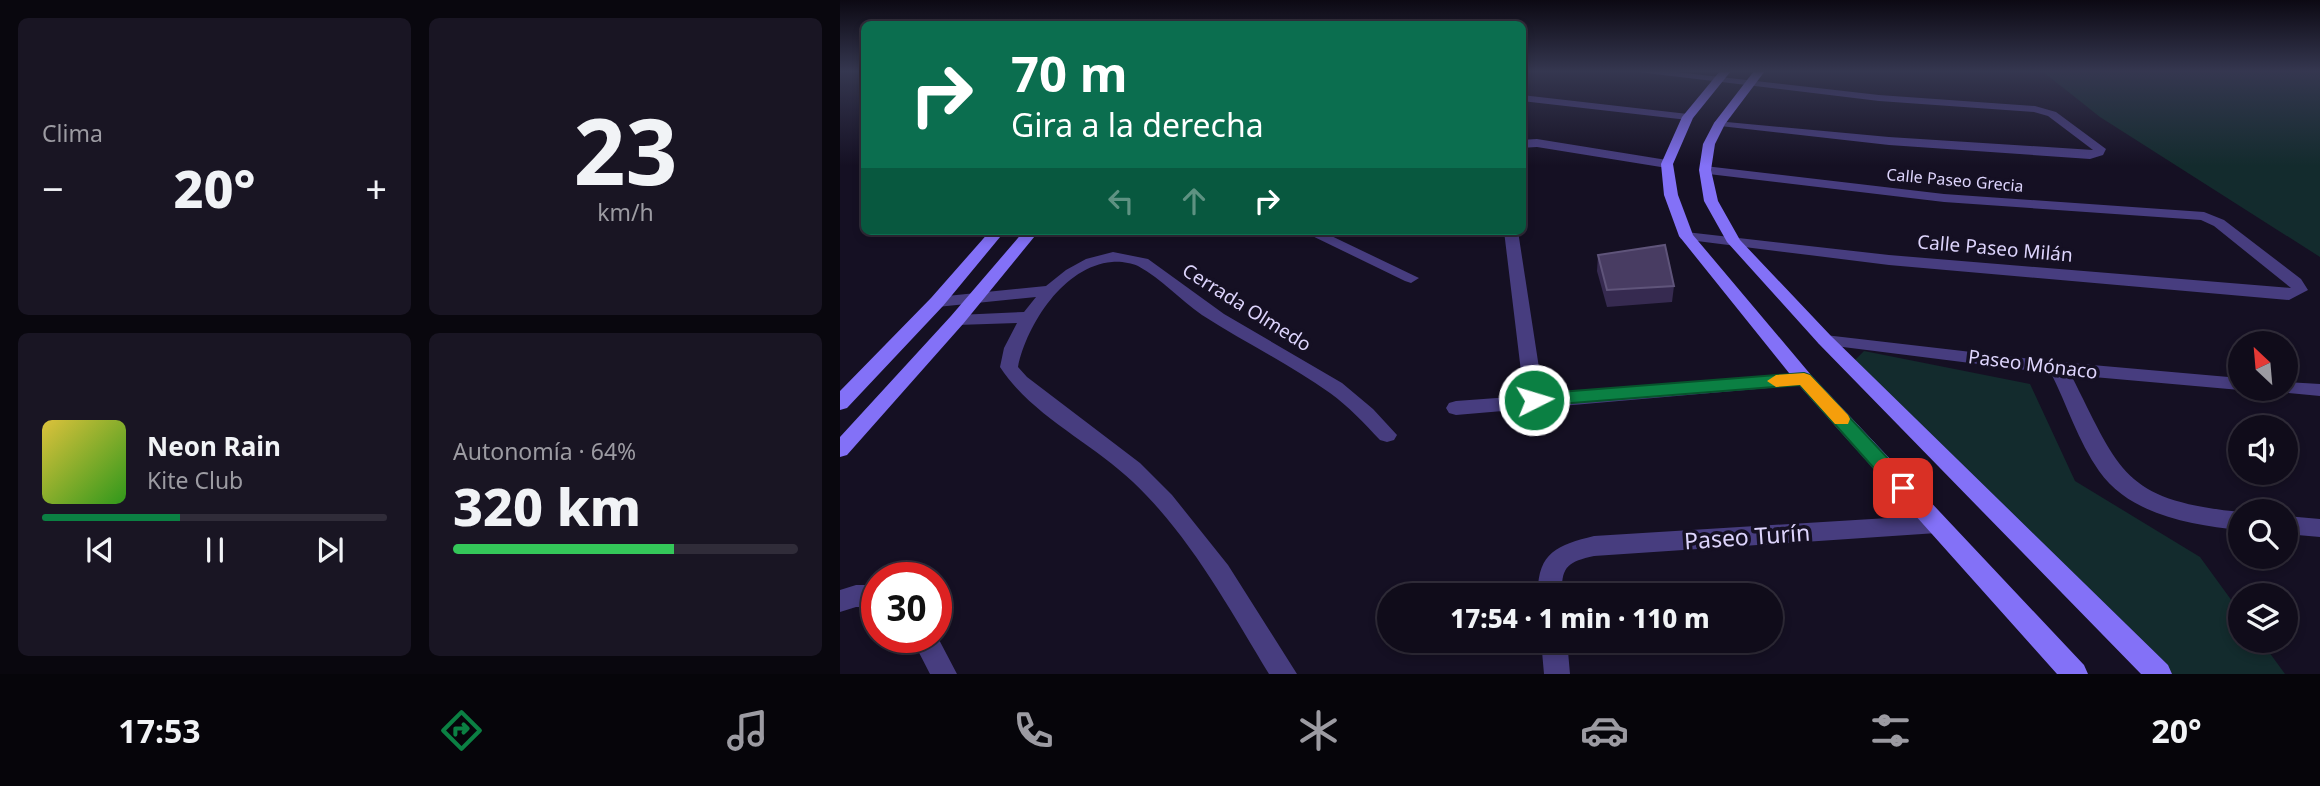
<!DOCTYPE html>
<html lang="es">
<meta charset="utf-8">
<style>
body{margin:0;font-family:"Noto Sans",sans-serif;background:#191523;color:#f1f3f6;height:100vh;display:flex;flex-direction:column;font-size:26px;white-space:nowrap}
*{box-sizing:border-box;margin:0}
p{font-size:23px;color:#9c9ba2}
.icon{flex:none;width:38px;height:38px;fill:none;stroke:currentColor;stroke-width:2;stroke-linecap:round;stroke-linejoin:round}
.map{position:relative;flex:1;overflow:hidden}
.sheet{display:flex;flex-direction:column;gap:18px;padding:18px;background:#09070e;width:840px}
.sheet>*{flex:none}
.guide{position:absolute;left:21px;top:21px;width:665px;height:214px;border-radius:10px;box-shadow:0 4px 10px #0003,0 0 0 2px #302c39;background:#0b6e4f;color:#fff;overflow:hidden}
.needle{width:46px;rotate:334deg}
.controls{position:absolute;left:1388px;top:331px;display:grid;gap:14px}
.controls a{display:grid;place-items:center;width:70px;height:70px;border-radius:50%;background:#100c1a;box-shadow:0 4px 10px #0003,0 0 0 2px #302c39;font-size:35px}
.speed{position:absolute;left:21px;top:562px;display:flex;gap:14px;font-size:35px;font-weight:700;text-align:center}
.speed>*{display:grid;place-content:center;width:91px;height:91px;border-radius:50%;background:#100c1a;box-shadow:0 4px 10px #0003,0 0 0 2px #302c39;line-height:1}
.speed .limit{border:10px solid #d22;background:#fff;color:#111}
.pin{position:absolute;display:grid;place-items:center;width:60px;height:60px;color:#fff;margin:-30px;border-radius:14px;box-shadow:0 4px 10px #0006}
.me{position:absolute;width:77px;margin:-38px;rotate:85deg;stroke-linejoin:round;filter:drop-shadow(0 0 5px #0008)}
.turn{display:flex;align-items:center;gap:24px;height:147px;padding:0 35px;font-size:32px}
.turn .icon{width:91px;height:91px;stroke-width:2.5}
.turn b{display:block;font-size:49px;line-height:60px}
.lanes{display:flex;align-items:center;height:66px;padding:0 35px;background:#0003;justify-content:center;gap:35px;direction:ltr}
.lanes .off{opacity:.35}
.big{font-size:52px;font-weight:800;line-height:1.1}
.sheet .card{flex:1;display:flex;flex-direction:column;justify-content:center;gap:10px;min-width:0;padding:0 24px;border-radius:10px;background:#191523}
.sheet .dial{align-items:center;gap:0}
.dial b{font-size:91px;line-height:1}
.song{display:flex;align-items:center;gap:21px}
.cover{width:84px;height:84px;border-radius:10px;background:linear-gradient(135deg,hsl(50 70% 55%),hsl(110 70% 35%))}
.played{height:7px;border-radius:4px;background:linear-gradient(90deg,#0b8043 40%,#302c39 40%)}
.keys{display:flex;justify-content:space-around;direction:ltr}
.heat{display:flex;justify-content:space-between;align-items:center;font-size:38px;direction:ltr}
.charge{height:10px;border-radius:5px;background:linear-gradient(90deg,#34c759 64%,#302c39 0)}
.sheet .tiles{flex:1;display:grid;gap:18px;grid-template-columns:repeat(2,1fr)}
.trip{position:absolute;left:537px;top:583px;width:406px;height:70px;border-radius:35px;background:#100c1a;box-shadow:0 4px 10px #0003,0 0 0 2px #302c39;font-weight:800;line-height:70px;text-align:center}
.tabs{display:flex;height:112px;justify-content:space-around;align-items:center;background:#06050a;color:#9c9ba2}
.tabs .icon{width:49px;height:49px}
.tabs .active{color:#0b8043}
.tabs b{font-size:32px;color:#f1f3f6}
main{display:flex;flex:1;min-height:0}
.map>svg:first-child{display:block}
.green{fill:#132b2d}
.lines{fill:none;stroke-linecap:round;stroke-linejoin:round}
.street{fill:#473d7f;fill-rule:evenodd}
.secondary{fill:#8371f7;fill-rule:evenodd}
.wall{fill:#362a50}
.building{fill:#483c62;stroke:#5f547a;stroke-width:2}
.route{fill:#0b8043;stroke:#07532c;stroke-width:2}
.slow{fill:#f59e0b}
.labels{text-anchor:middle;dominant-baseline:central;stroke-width:7;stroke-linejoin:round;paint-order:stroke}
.far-street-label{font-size:16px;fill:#ddd4fc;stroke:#151023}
.street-label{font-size:19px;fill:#ddd4fc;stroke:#151023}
.near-street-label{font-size:23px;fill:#ddd4fc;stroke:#151023}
</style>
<main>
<section class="sheet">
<div class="tiles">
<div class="card"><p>Clima</p>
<div class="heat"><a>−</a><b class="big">20°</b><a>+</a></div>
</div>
<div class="card dial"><b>23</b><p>km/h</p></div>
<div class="card">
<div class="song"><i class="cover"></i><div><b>Neon Rain</b><p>Kite Club</p></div></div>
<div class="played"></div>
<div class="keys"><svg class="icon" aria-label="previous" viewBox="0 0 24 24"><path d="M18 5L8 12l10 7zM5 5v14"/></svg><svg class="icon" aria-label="pause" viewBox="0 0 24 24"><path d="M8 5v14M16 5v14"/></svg><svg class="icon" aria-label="next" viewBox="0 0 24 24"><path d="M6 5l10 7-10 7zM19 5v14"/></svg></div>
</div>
<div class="card"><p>Autonomía · 64%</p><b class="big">320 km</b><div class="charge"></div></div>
</div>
</section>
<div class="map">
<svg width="1480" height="674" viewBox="0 0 1480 674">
<rect width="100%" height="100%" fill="#151023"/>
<!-- green -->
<path class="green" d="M 1202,71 L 1480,71 L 1480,257 L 1260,117 Z
M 1024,351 L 1190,384 L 1235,481 L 1360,557 L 1400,612 L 1400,640 L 1421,641 L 1445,674 L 1327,674 L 1010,365 Z"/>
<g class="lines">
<!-- street -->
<path class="street" d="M 790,71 L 827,71 L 1039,95 L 1195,106 L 1216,112 L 1266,149 L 1263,155 L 1250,159 L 1049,145 L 880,126 L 874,123 L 876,121 L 1049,137 L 1253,150 L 1208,116 L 1194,112 L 1039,101 Z
M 682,95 L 848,114 L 854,117 L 848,120 L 682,101 Z
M 697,139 L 827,160 L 833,164 L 827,168 L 697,147 L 682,148 L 682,140 Z
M 865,166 L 1104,194 L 1364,212 L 1384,220 L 1461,279 L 1468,290 L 1449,300 L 1049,265 L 841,239 L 839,236 L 841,233 L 846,232 L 1049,255 L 1451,288 L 1374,226 L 1361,220 L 1104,202 L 860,173 L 860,167 Z
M 462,231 L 481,231 L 579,278 L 571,283 L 565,281 Z
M 664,231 L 678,231 L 703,394 L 964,373 L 971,375 L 973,379 L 971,383 L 964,385 L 616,415 L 609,413 L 606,408 L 609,403 L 616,401 L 684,396 Z
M 273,252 L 308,259 L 384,314 L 502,383 L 533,409 L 557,435 L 554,440 L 547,442 L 540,440 C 524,423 508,406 490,393 C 449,364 404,342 362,315 C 340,300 322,279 298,266 C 291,263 280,261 272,262 C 224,266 187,324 178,367 L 187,377 L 300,463 L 332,495 L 388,565 L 457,674 L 429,674 C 389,608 350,536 293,482 C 251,442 192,416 160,367 L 164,348 L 177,323 L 117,325 L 108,320 L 117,315 L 184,312 L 196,297 L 97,307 L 89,302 L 97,297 L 206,286 L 226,270 L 246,259 Z
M 985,335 L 1218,362 L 1400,378 L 1400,388 L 1406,388 L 1400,390 L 1231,375 C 1280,471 1282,500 1400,512 L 1400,530 C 1351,525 1290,515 1259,471 C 1238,441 1227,405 1211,373 L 979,344 L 976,340 Z
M 1446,382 L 1480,384 L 1480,396 L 1439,392 L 1437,388 L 1446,388 Z
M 1097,515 L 1105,518 L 1108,524 L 1105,530 L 1097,533 L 754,556 C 727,562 721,567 722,595 L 698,595 C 697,553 717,545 754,536 Z
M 1446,516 L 1480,519 L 1480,537 L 1446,534 Z
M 16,585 L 37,585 L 37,607 L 16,607 L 0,612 L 0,590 Z
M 96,634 L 117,674 L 90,674 L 71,637 L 96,637 Z
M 701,640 L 727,640 L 730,674 L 704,674 Z"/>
<!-- secondary -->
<path class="secondary" d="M 880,71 L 891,71 L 853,118 L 833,164 L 838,195 L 853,235 L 971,375 L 1244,665 L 1248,674 L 1217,674 L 957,383 L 839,236 L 824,195 L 821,164 L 842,117 Z
M 914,71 L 925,71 L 885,124 L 875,144 L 871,170 L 878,201 L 900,240 L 991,336 L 1328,665 L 1332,674 L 1301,674 L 979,344 L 887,242 L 864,201 L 859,170 L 863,144 L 874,123 Z
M 150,231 L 165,231 L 103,306 L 7,408 L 0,410 L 0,391 L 91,298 Z
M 184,231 L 199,231 L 123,324 L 7,455 L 0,457 L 0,437 L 111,316 Z"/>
</g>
<!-- wall -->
<path class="wall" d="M 758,255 L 834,286 L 832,302 L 767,307 L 757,271 Z"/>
<!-- building -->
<path class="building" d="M 825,245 L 834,286 L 767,290 L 758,255 Z"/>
<!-- sky -->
<linearGradient id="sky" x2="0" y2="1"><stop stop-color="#0c0913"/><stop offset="0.43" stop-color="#353750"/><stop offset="1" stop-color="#353750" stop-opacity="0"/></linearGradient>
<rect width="1480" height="166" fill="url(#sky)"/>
<!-- route -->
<path class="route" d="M 964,373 L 970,375 L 1070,482 L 1073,488 L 1070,493 L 1063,495 L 1056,493 L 960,385 L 694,406 L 686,400 L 694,394 Z"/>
<!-- slow -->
<path class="slow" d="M 964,373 L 970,375 L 1008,415 L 1010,419 L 1008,424 L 995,424 L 960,385 L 936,387 L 927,381 L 936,375 Z"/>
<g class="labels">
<!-- far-street labels -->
<g class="far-street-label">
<text transform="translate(1115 180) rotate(5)">Calle Paseo Grecia</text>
</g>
<!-- street labels -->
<g class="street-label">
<text transform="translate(1155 248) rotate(5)">Calle Paseo Milán</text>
<text transform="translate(407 307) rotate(32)">Cerrada Olmedo</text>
<text transform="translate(1193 364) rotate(7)">Paseo Mónaco</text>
</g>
<!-- near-street labels -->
<g class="near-street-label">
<text transform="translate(907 536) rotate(-4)">Paseo Turín</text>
</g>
</g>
</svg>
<div class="controls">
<a><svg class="needle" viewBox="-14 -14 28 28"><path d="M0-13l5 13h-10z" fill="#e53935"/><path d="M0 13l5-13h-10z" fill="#9c9ba2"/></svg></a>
<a><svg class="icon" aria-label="sound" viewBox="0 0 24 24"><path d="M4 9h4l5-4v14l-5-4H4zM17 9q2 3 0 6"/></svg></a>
<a><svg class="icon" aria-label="search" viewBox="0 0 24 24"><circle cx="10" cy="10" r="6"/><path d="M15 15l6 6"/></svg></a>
<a><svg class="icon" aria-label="layers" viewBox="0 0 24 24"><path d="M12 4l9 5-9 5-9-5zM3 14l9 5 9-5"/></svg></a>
</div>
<div class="speed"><div class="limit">30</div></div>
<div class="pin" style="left:1063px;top:488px;background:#d93025"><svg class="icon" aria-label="arrive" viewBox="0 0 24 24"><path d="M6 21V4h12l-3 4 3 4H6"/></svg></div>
<svg class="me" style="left:694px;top:400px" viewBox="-20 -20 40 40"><circle r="17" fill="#0b8043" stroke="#fff" stroke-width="3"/><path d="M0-11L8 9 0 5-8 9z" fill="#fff"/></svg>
<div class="trip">17:54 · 1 min · 110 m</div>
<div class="guide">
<div class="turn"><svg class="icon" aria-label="right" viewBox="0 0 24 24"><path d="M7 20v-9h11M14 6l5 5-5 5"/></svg><div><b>70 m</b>Gira a la derecha</div></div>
<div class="lanes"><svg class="icon off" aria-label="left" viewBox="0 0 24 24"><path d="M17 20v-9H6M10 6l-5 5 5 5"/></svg><svg class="icon off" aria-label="ahead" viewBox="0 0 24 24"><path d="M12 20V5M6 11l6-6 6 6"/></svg><svg class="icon" aria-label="right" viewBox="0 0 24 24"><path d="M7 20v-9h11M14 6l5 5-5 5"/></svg></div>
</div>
</div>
</main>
<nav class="tabs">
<b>17:53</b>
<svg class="icon active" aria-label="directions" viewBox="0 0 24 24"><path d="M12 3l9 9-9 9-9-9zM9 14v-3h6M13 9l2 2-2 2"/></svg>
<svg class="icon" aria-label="music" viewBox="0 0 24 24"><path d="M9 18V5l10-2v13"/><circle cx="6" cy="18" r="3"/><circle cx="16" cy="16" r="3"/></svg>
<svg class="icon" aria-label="phone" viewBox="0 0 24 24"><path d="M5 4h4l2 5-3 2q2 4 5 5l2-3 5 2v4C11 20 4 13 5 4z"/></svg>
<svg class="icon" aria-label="climate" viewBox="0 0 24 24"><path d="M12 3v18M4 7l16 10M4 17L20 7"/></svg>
<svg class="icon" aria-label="car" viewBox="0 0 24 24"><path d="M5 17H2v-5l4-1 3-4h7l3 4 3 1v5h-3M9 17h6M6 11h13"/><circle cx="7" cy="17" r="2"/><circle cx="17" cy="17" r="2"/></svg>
<svg class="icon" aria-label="filters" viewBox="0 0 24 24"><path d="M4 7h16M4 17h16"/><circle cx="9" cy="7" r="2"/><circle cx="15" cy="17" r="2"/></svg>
<b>20°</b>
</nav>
